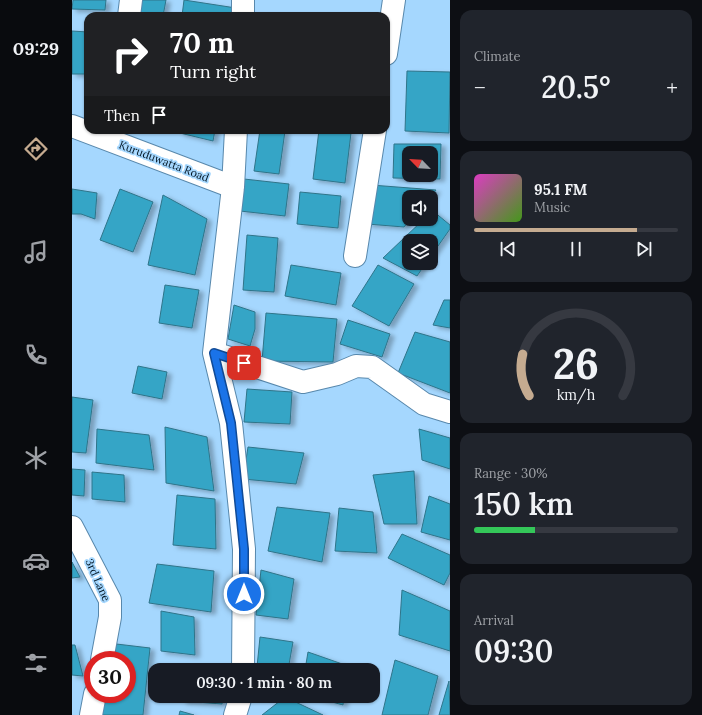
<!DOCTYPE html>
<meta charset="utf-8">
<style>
body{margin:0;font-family:Lora,serif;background:#20242c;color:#f1f3f6;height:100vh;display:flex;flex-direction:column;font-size:15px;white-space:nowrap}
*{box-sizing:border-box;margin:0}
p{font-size:13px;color:#9ea1a6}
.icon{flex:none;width:22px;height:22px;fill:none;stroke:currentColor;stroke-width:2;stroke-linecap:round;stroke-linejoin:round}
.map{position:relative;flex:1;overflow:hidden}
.sheet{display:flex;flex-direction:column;gap:10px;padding:10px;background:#0d0f14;width:252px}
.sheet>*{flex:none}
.hud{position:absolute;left:12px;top:12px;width:306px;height:122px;border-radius:12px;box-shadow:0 1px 3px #0004;background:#202124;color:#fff;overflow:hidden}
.needle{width:26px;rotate:295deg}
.controls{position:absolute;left:330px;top:146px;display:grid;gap:8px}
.controls a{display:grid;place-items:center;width:36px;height:36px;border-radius:8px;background:#171b24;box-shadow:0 1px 3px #0004;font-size:20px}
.speed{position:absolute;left:12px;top:651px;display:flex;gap:8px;font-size:20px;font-weight:700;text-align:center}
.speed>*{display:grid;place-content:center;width:52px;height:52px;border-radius:50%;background:#171b24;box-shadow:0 1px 3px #0004;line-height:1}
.speed .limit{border:6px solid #d22;background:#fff;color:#111}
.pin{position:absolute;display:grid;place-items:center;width:34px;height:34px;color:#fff;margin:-17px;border-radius:8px;box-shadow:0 2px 6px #0006}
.me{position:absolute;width:44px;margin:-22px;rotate:0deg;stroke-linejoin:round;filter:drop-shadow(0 0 3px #0008)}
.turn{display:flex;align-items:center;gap:14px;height:84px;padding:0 20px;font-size:18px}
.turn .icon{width:52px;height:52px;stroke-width:2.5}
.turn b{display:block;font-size:28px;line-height:34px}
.then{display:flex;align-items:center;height:38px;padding:0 20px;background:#0003;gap:8px;font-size:15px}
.big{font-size:30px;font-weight:600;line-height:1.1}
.sheet .widget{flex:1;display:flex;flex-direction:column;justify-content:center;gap:6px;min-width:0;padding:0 14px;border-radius:12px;background:#20242c}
.sheet .dial{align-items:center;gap:0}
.dial svg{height:104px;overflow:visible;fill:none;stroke:#363941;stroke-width:7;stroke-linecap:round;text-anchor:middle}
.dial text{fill:#f1f3f6;stroke:none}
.song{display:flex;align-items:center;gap:12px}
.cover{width:48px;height:48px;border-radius:6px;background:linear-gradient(135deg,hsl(310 70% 55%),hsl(100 70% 35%))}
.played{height:4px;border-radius:2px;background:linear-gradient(90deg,#c5ab90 80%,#363941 80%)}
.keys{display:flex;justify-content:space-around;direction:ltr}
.heat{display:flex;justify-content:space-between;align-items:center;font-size:22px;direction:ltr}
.charge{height:6px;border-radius:3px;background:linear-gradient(90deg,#34c759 30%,#363941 0)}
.trip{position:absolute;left:76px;top:663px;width:232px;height:40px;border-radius:12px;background:#171b24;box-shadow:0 1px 3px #0004;font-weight:600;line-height:40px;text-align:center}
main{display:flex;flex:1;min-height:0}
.tab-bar{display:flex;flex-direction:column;width:72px;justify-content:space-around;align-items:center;background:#090b0e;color:#9ea1a6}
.tab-bar .icon{width:28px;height:28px}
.tab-bar .selected{color:#c5ab90}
.tab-bar b{font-size:18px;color:#f1f3f6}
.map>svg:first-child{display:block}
.building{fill:#36a5c6;stroke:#2f7489;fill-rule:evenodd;filter:url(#shadow)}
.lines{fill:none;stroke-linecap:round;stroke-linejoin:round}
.minor-casing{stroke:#5888ac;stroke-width:24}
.minor{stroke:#fff;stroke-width:22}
.route-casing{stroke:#114b97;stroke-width:10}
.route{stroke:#1a73e8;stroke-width:7}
.labels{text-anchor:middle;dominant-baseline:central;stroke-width:3.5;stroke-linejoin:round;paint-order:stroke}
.street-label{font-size:11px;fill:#031624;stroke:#a5d7fe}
</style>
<main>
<nav class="tab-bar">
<b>09:29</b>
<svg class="icon selected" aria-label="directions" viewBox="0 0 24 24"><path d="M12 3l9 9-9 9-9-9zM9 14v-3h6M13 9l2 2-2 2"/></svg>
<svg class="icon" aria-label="music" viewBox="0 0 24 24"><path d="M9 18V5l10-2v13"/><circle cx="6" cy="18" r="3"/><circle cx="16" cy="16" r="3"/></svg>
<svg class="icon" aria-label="phone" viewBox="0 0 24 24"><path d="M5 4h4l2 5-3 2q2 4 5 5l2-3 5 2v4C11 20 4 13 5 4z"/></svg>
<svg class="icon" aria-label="climate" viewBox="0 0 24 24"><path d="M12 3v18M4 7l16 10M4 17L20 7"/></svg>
<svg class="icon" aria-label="car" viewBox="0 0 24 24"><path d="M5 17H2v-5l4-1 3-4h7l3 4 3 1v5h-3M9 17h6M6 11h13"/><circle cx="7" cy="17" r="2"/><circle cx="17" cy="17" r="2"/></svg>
<svg class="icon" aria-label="filters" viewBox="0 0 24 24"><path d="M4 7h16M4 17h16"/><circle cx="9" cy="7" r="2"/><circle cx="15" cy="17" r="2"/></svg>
</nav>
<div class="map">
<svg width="378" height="715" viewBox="0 0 378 715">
<defs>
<filter id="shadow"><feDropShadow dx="4.5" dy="2.5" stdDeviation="2" flood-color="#0004"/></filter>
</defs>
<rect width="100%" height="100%" fill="#a5d7fe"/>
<!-- building -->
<path class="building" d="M 1,0 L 34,0 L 33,10 L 0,9 Z
M 67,0 L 94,0 L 91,16 L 64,16 Z
M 112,0 L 164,8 L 162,16 L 110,16 Z
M 0,31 L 16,32 L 16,74 L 0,74 Z
M 335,71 L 378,72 L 377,133 L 333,131 Z
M 108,130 L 143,130 L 141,141 L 108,133 Z
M 188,130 L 213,131 L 207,174 L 182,171 Z
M 247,130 L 279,133 L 273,183 L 241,179 Z
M 322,144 L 369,144 L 368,179 L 321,178 ZM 337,153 L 359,153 L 359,175 L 337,175 Z
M 172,179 L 217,184 L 213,216 L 168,211 Z
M 299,185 L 364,190 L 359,197 L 337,197 L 337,219 L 339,219 L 332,227 L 295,224 Z
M 0,189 L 25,193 L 23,219 L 9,214 L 0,214 Z
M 48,189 L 81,202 L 61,252 L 28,240 Z
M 228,192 L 269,196 L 266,228 L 225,224 Z
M 91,195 L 135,219 L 123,275 L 76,265 Z
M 361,211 L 378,225 L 378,229 L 359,256 L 359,241 L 337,241 L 337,263 L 354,263 L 345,276 L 311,258 L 352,219 L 359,219 Z
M 175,235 L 206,238 L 202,292 L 171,290 Z
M 219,265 L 269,273 L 264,305 L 213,296 Z
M 306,265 L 342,284 L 317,326 L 280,306 Z
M 93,285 L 127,290 L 120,328 L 87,323 Z
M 372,300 L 378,300 L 378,328 L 361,325 Z
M 162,305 L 183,312 L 183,329 L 178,346 L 156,339 Z
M 194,313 L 265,319 L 261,362 L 190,361 Z
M 276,320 L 318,334 L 310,357 L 268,344 Z
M 343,332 L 378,342 L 378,393 L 326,373 Z
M 66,366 L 95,372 L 90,399 L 60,393 Z
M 175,389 L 220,392 L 218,424 L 172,422 Z
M 0,397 L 21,400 L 14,453 L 0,452 Z
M 93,427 L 135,437 L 142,491 L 94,483 Z
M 25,429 L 77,435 L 82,470 L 24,463 Z
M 347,429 L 378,438 L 378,469 L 350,460 Z
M 176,447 L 232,453 L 224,484 L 171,479 Z
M 0,469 L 13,470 L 12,496 L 0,495 Z
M 342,471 L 345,524 L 312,524 L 301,475 Z
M 20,472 L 52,475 L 53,502 L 20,499 Z
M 105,495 L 143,499 L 144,549 L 101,545 Z
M 357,496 L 378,504 L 378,540 L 349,532 Z
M 205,507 L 258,513 L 250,562 L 196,551 Z
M 267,508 L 301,512 L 305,553 L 263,551 Z
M 330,534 L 378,555 L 378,573 L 372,585 L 316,558 Z
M 0,562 L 8,577 L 0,578 Z
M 85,564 L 142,571 L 139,612 L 77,603 Z
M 189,570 L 222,579 L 216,619 L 184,615 Z
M 330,590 L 378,611 L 378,651 L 327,635 Z
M 89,611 L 122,617 L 123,655 L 89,651 Z
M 188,637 L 221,642 L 216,670 L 185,667 Z
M 36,643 L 78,648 L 71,715 L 22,715 L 26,694 L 55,694 L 55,660 L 33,660 Z
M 0,645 L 3,645 L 11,676 L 0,675 Z
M 236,652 L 276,666 L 275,670 L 233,670 Z
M 323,660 L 366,676 L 356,715 L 310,715 Z
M 377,681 L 378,715 L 367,715 Z
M 110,696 L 152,696 L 150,704 L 110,701 Z
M 238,696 L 272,696 L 271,705 Z
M 213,697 L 251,715 L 190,715 Z
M 108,711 L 122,715 L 107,715 Z"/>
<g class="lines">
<!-- minor casing -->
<g class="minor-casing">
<path id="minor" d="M 57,16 L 59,0
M 171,16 L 171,0
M 314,54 L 322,0
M 0,126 L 161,187
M 164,130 L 161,187 L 142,353 L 159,423 L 172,549 L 171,670
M 283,256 L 303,130
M 142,353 L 231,382 L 265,374 L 284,366 L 300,367 L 352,404 L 378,412
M 0,527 L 38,600 L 38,617 L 30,660
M 19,715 L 23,694
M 163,715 L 169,696"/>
</g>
<!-- minor -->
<use href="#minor" class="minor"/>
</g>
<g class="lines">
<!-- route casing -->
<g class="route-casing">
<path id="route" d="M 172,363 L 142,353 L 159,423 L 172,549 L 172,594"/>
</g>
<!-- route -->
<use href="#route" class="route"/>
</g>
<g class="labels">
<!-- street labels -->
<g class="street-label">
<text transform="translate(92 161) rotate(21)">Kuruduwatta Road</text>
<text transform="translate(26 580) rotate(66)">3rd Lane</text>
</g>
</g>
</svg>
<div class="controls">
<a><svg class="needle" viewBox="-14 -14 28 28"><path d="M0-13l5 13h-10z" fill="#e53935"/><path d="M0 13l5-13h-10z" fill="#9ea1a6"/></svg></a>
<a><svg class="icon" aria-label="sound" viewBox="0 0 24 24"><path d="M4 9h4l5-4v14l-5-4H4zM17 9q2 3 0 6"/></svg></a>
<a><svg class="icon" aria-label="layers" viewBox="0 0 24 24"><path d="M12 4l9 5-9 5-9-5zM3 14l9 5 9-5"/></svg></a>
</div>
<div class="speed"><div class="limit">30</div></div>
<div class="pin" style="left:172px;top:363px;background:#d93025"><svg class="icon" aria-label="arrive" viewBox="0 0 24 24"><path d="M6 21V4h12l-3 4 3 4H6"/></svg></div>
<svg class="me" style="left:172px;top:594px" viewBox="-20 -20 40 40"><circle r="17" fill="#1a73e8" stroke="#fff" stroke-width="3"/><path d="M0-11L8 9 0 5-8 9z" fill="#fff"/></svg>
<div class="trip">09:30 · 1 min · 80 m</div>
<div class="hud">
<div class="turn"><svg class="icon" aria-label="right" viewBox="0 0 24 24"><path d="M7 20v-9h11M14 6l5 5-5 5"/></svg><div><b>70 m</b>Turn right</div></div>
<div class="then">Then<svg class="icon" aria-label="arrive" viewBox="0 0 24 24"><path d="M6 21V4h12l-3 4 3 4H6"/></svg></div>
</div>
</div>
<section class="sheet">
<div class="widget"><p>Climate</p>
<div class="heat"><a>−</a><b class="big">20.5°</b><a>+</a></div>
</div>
<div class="widget">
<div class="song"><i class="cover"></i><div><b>95.1 FM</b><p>Music</p></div></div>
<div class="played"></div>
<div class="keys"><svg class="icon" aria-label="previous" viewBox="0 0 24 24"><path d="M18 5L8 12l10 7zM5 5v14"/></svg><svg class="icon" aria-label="pause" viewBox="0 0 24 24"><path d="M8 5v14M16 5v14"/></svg><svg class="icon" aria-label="next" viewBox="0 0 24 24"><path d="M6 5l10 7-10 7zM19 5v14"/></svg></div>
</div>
<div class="widget dial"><svg viewBox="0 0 100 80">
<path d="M14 69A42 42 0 1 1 86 69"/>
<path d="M14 69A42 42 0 0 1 9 37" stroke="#c5ab90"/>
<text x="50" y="56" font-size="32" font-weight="700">26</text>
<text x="50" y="72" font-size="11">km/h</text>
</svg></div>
<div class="widget"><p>Range · 30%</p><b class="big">150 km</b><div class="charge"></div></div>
<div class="widget"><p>Arrival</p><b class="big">09:30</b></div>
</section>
</main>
